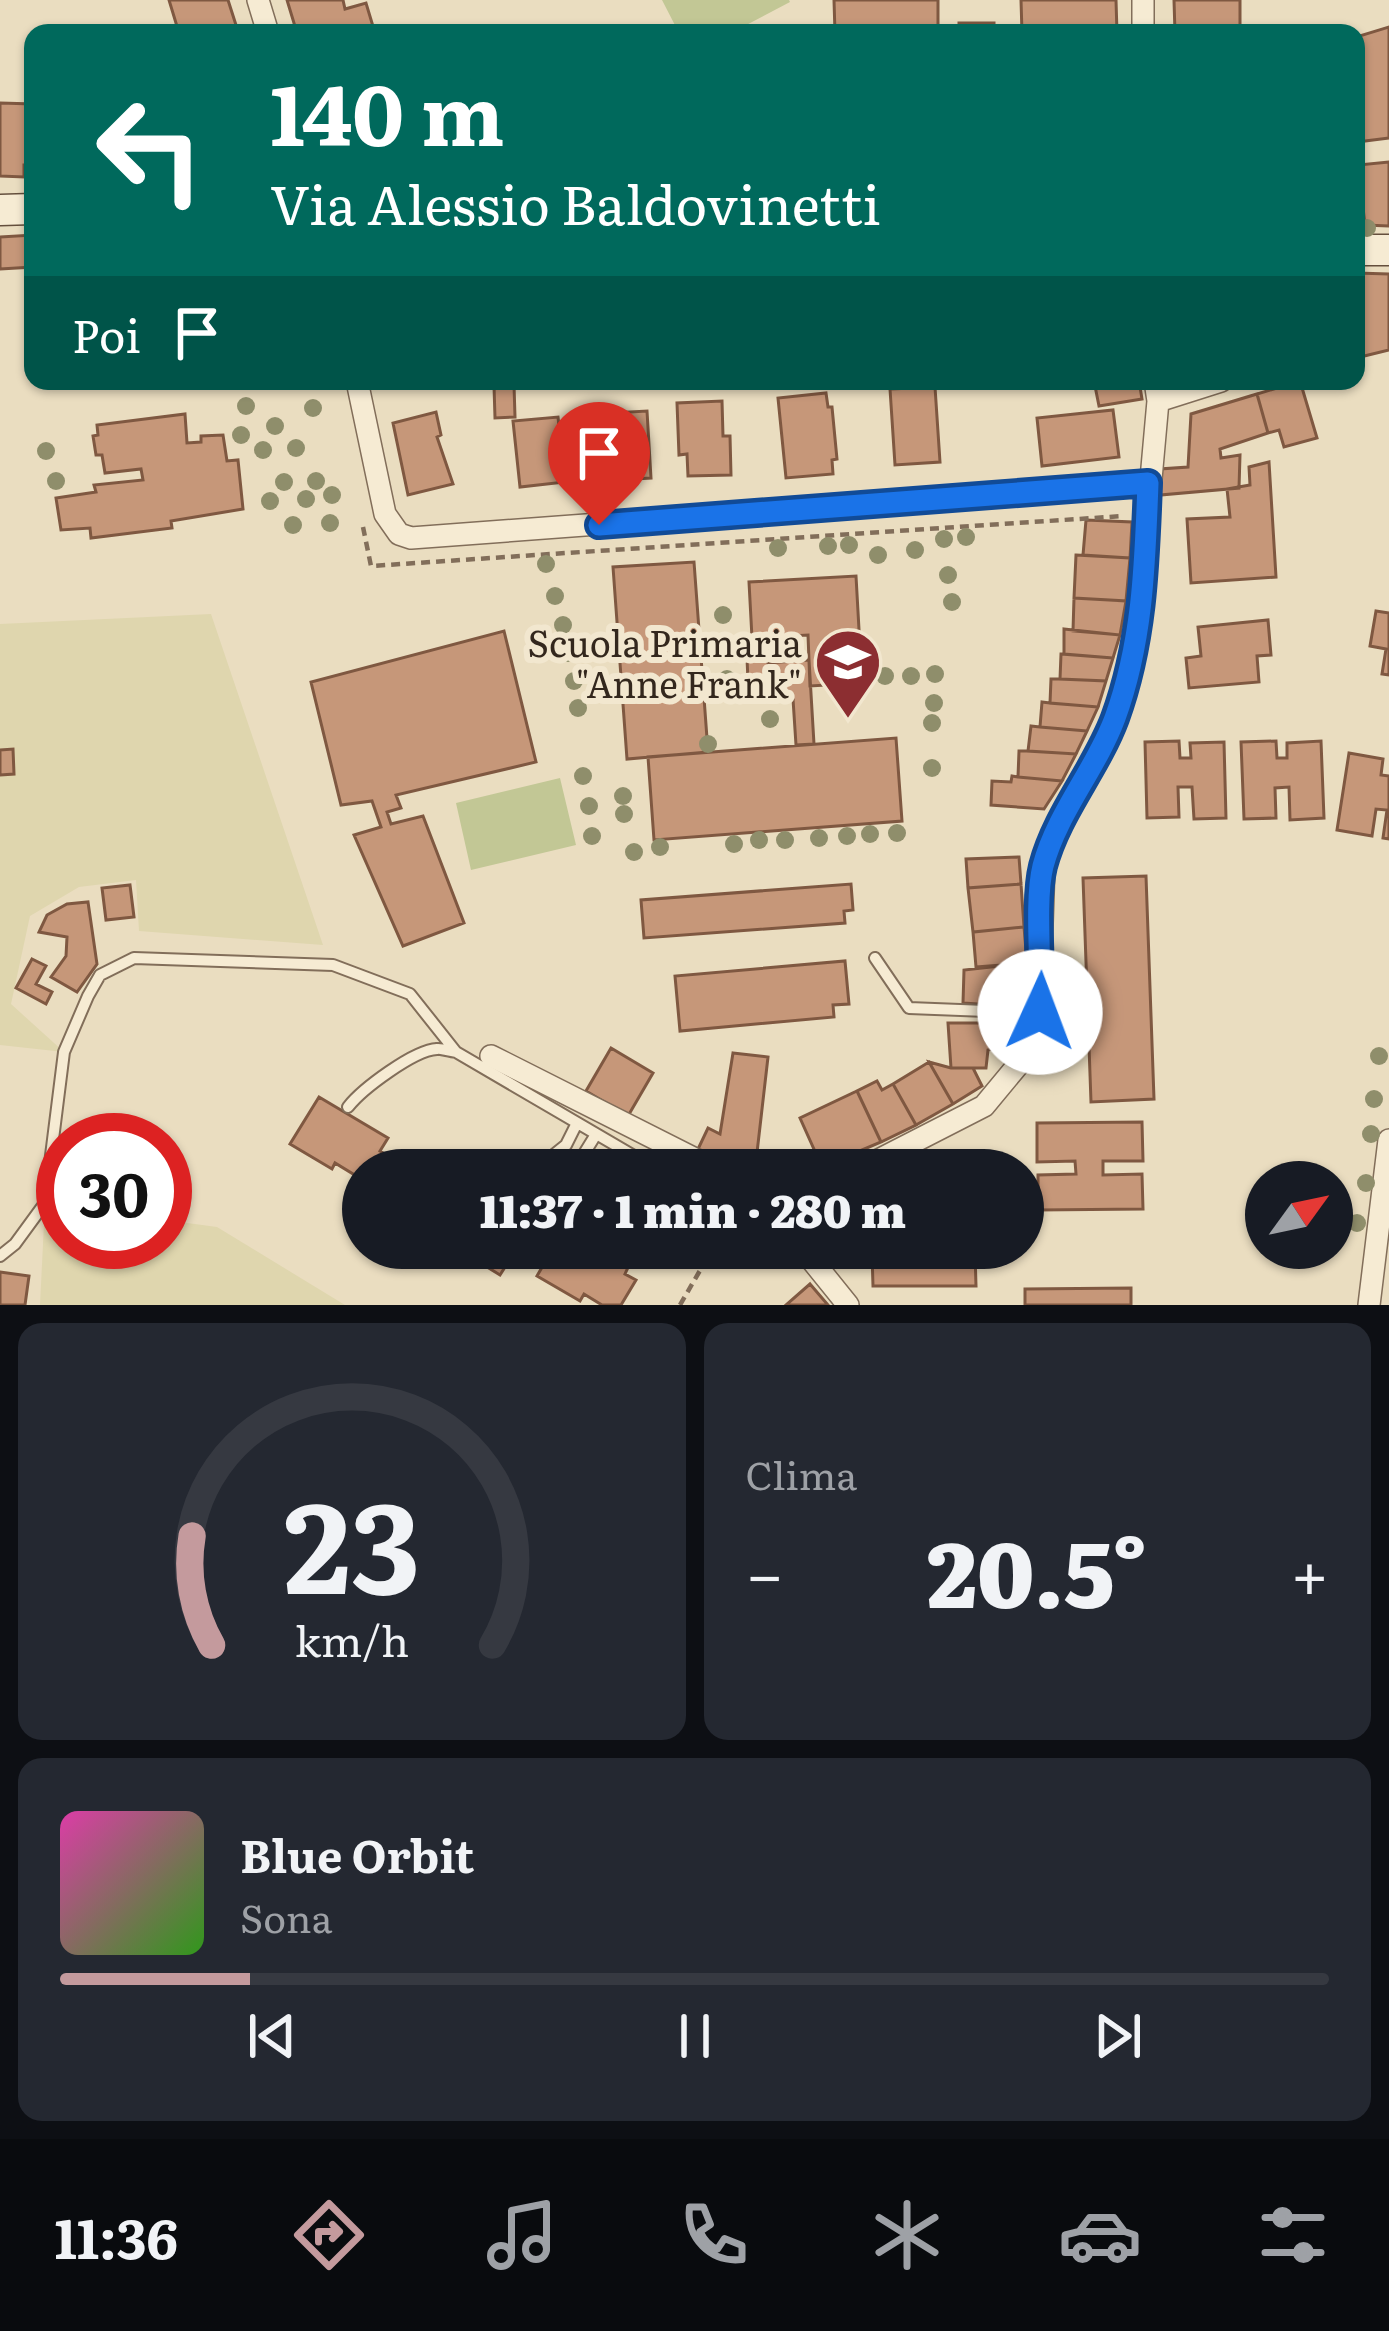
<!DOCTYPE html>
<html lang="it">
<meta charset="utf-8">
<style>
body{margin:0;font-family:Literata,serif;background:#242831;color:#f1f3f6;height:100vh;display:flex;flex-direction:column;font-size:45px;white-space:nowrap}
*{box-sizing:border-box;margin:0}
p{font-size:39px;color:#9ea1a6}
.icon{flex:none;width:66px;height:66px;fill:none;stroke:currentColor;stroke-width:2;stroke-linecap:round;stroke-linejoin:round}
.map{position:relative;height:1305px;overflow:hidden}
.details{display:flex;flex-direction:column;gap:18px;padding:18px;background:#0d0f14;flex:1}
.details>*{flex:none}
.guide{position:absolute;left:24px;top:24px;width:1341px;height:366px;border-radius:24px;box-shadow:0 3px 9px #0004;background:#00695c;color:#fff;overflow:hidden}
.needle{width:78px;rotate:57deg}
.tools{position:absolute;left:1245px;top:1161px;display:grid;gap:24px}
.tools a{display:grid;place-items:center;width:108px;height:108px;border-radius:50%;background:#171b24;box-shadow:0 3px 9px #0004;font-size:60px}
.speed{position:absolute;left:36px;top:1113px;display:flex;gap:24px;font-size:60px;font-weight:700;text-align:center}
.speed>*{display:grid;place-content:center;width:156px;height:156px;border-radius:50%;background:#171b24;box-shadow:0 3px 9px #0004;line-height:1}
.speed .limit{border:18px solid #d22;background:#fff;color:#111}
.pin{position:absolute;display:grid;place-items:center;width:102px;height:102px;color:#fff;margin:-123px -51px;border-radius:50% 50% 50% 0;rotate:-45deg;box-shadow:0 0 12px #0007}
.pin .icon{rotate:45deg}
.me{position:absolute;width:132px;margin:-66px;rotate:2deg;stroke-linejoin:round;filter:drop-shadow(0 0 9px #0008)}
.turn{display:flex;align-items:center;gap:42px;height:252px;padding:0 48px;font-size:54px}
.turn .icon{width:156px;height:156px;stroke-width:2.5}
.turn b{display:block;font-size:84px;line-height:102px}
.then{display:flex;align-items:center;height:114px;padding:0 48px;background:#0003;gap:24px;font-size:45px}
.big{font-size:90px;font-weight:800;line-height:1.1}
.details .card{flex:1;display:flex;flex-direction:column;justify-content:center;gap:18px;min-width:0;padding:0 42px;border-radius:24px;background:#242831}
.details .dial{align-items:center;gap:0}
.dial svg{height:312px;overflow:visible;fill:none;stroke:#363941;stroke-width:7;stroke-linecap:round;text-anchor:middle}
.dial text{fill:#f1f3f6;stroke:none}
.song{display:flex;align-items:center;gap:36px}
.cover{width:144px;height:144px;border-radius:18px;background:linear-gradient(135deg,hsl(320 70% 55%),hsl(110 70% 35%))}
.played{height:12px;border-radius:6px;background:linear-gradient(90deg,#c49a9d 15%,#363941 15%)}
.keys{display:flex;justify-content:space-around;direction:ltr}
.heat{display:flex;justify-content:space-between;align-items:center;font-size:66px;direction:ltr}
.details .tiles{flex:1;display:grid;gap:18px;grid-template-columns:1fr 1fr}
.card:last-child{grid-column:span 2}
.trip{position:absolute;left:342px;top:1149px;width:702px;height:120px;border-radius:60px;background:#171b24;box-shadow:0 3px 9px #0004;font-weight:800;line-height:120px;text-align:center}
.dock{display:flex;height:192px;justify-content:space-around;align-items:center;background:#090b0e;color:#9ea1a6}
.dock .icon{width:84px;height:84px}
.dock .on{color:#c49a9d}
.dock b{font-size:54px;color:#f1f3f6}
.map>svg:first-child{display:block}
.farmland{fill:#dfd6ae}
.green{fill:#c2c795}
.building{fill:#c69779;stroke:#7f5841;stroke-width:3}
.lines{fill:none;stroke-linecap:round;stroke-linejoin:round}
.lane-casing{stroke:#826e5a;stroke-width:14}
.street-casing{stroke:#826e5a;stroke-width:24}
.secondary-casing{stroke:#644f3d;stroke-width:33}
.path{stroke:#826e5a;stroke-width:4.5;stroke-dasharray:9 6;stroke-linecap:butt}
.lane{stroke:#f6ebd3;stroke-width:10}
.street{stroke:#f6ebd3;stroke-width:21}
.secondary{stroke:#f6ebd3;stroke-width:30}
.tree{fill:#8f8e6b}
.route-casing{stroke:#114b97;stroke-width:30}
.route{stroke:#1a73e8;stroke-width:21}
.labels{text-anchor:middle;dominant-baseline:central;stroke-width:12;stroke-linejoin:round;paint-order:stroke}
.poi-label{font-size:36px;fill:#33271d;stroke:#f2e7cf;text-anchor:end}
</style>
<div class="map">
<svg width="1389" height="1305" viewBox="0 0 1389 1305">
<rect width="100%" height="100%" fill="#eaddc0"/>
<!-- farmland -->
<path class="farmland" d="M 211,614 L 323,945 L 139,931 L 136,880 L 79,887 L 30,916 L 11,1004 L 64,1052 L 0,1045 L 0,624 Z
M 45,1203 L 63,1206 L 63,1242 L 165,1242 L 165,1220 L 217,1227 L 345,1305 L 40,1305 Z"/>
<!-- green -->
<path class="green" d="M 662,0 L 789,0 L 790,2 L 731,33 L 679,33 Z
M 560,778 L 576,845 L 471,870 L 456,803 Z"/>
<!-- building -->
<path class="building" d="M 169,0 L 228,0 L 236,25 L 209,33 L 179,33 Z
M 287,0 L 343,0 L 345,9 L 366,3 L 375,33 L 297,33 Z
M 834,0 L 938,0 L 938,33 L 835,33 Z
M 1021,0 L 1116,0 L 1117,33 L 1022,33 Z
M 1174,0 L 1240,0 L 1240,33 L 1175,33 Z
M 959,23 L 994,23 L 994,33 L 959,33 Z
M 1389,27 L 1389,138 L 1357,142 L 1356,37 Z
M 0,103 L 33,104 L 33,165 L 24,165 L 24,177 L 0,176 Z
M 1389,162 L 1389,226 L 1365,225 L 1358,165 Z
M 1356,165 L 1358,165 L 1365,225 L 1356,224 Z
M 33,235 L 33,267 L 0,269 L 0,237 Z
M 1356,273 L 1389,274 L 1389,350 L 1356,358 Z
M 1094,381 L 1139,381 L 1142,399 L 1099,406 Z
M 1300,381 L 1317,438 L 1284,447 L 1279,430 L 1268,433 L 1257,394 Z
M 514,385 L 515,417 L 495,418 L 494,386 Z
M 935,387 L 940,462 L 895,465 L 890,389 Z
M 826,393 L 828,407 L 832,407 L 837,459 L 832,460 L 833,474 L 786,478 L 778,398 Z
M 1257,394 L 1268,433 L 1220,449 L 1221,458 L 1240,455 L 1239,488 L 1160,495 L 1160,469 L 1188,467 L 1191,414 Z
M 722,401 L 723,436 L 730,436 L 731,475 L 688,476 L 687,454 L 679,455 L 677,403 Z
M 1113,410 L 1119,457 L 1042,466 L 1037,418 Z
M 647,411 L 651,478 L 598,481 L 594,414 Z
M 436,412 L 441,435 L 437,437 L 453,484 L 408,495 L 393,423 Z
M 185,414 L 187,443 L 201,442 L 201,436 L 223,435 L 227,461 L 238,460 L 243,509 L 171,521 L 172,528 L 91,538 L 90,528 L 61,530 L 56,498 L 96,492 L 94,485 L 143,480 L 141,469 L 105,473 L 102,455 L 96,455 L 93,436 L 98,435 L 97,425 Z
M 558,417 L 565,482 L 520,487 L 513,421 Z
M 1269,462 L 1276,577 L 1191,583 L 1187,519 L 1230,517 L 1227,489 L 1250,485 L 1249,467 Z
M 1086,520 L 1132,522 L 1130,558 L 1083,555 Z
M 1076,555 L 1130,558 L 1126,601 L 1074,598 Z
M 694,562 L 708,752 L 627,759 L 613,567 Z
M 856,576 L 862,683 L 810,686 L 808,635 L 752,638 L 749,582 Z
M 1074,598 L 1126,601 L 1120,635 L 1073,631 Z
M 1376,611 L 1389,613 L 1389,675 L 1382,674 L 1386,649 L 1370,646 Z
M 1268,620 L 1271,655 L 1257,656 L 1259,682 L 1189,688 L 1186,658 L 1201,656 L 1198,627 Z
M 1064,629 L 1120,635 L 1113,658 L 1064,654 Z
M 504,631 L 536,762 L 396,795 L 401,808 L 387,812 L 391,824 L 423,816 L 464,923 L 403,946 L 354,835 L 381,827 L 372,801 L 341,805 L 311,682 Z
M 746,637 L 766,637 L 768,663 L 809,660 L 814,744 L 796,745 L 793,699 L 749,702 Z
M 746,637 L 747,649 L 699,652 L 699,640 Z
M 1061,654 L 1113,658 L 1106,681 L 1060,679 Z
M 1051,679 L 1060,679 L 1106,681 L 1098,707 L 1050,703 Z
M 1042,702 L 1050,703 L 1098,707 L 1087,731 L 1040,727 Z
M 1031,726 L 1040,727 L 1087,731 L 1076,754 L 1028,751 Z
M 896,738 L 902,821 L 654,840 L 648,757 Z
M 1179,741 L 1180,758 L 1191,758 L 1190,743 L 1224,742 L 1226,818 L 1194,819 L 1192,787 L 1178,787 L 1179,817 L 1147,818 L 1145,742 Z
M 1276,741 L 1277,758 L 1287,758 L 1287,743 L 1321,741 L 1324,818 L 1290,820 L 1289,787 L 1275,788 L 1276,818 L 1244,819 L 1241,742 Z
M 13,749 L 14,774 L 0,775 L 0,750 Z
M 1019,751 L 1028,751 L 1076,754 L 1062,781 L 1018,777 Z
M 1349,753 L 1383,759 L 1381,775 L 1389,776 L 1389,839 L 1383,838 L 1387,810 L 1376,809 L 1372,836 L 1337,830 Z
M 1012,776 L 1018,777 L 1062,781 L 1044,809 L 991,805 L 992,781 L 1011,782 Z
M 1019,857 L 1021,884 L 968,888 L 966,859 Z
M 1146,876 L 1154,1099 L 1091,1102 L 1083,878 Z
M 851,884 L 853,910 L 844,911 L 845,923 L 644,938 L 641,900 Z
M 1021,884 L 1024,927 L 973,932 L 968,888 Z
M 130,885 L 134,917 L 106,920 L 102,888 Z
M 88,902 L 97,964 L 77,992 L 51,977 L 66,956 L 67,937 L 39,932 L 47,915 L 67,904 Z
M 1024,927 L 1027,963 L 976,967 L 973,932 Z
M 32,959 L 46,966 L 36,984 L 52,992 L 46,1004 L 16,988 Z
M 845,961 L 849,1004 L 833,1005 L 834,1017 L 680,1031 L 675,976 Z
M 1027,963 L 1022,1007 L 963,1003 L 964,970 Z
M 948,1023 L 1017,1023 L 1008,1046 L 988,1050 L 986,1068 L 951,1068 Z
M 611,1048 L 653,1073 L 628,1116 L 586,1091 Z
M 733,1053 L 768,1057 L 755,1170 L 739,1170 L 698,1149 L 708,1128 L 720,1134 Z
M 929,1062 L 951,1068 L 973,1068 L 982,1086 L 953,1104 Z
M 929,1062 L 953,1104 L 916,1125 L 893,1084 Z
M 877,1081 L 882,1090 L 893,1084 L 916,1125 L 881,1142 L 857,1091 Z
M 857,1091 L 881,1142 L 822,1167 L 800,1118 Z
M 319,1097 L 388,1138 L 380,1151 L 392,1159 L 386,1170 L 363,1170 L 363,1180 L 335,1163 L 332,1169 L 290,1144 Z
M 1142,1122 L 1143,1161 L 1103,1161 L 1103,1175 L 1142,1174 L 1143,1209 L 1038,1210 L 1038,1175 L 1076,1174 L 1075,1161 L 1037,1162 L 1037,1123 Z
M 435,1248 L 498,1248 L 512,1256 L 500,1275 L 471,1257 L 464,1266 Z
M 553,1248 L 604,1248 L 630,1263 L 625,1274 L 636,1280 L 621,1305 L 602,1305 L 584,1294 L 580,1301 L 537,1276 Z
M 910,1248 L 975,1252 L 976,1286 L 873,1286 L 872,1253 L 910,1252 Z
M 0,1272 L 29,1276 L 25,1305 L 0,1305 Z
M 810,1284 L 828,1305 L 786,1305 Z
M 1131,1288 L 1131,1305 L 1025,1305 L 1025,1289 Z"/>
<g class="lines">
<!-- lane casing -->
<g class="lane-casing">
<path id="lane" d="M 875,958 L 909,1008 L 1039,1013
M 348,1107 C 362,1089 414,1050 437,1049 C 440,1048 453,1052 456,1052 L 658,1170
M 535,1170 L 566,1145 L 577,1123
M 574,1170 L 595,1136
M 0,1256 L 15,1244 L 45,1203 L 64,1052 L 88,996 L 100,975 L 134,958 L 333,965 L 410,994 L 456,1052"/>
</g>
<!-- street casing -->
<g class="street-casing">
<path id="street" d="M 258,0 L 268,33
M 1143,0 L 1143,33
M 357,381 L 385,514 L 399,534 L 411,538 L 1148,483
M 1158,401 L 1221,381
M 491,1056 L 717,1170
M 859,1170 L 984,1106 L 1018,1065 L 1028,1043 L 1039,1013 L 1044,863 L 1064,815 L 1114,720 L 1136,646 L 1158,401 L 1155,381
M 802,1248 L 848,1305
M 1369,1305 L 1389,1140"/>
</g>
<!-- secondary casing -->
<g class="secondary-casing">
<path id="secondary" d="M 0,210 L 33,209
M 1356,250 L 1389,250"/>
</g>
<!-- path -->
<path class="path" d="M 1248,381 L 1248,393
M 363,527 L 371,566 L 1123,516
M 680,1305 L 713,1248"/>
<!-- lane -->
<use href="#lane" class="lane"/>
<!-- street -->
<use href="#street" class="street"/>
<!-- secondary -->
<use href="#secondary" class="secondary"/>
</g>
<!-- trees -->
<g class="tree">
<circle cx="1367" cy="228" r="9"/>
<circle cx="246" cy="406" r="9"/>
<circle cx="313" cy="408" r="9"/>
<circle cx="275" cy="426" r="9"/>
<circle cx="241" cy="435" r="9"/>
<circle cx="296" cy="448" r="9"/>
<circle cx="263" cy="450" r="9"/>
<circle cx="46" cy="451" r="9"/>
<circle cx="56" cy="481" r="9"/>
<circle cx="316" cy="481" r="9"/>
<circle cx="284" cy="482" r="9"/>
<circle cx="332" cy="495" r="9"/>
<circle cx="306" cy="499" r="9"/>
<circle cx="270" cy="501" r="9"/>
<circle cx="330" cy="523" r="9"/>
<circle cx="293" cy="525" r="9"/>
<circle cx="966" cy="537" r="9"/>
<circle cx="944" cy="539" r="9"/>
<circle cx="849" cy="545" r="9"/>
<circle cx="828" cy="546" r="9"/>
<circle cx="778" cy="548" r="9"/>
<circle cx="915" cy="550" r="9"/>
<circle cx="878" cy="555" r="9"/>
<circle cx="546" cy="564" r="9"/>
<circle cx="948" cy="575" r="9"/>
<circle cx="555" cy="596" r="9"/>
<circle cx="952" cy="602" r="9"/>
<circle cx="723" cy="615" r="9"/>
<circle cx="563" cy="625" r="9"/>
<circle cx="722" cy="650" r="9"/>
<circle cx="568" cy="653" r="9"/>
<circle cx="935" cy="674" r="9"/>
<circle cx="885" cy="676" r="9"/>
<circle cx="911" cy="676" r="9"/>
<circle cx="727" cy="679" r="9"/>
<circle cx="574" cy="681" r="9"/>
<circle cx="934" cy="703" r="9"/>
<circle cx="578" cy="708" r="9"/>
<circle cx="770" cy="719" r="9"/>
<circle cx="932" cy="723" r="9"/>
<circle cx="708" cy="744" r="9"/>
<circle cx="932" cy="768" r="9"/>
<circle cx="583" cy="776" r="9"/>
<circle cx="623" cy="796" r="9"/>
<circle cx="589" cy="806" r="9"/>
<circle cx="624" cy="814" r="9"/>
<circle cx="897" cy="833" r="9"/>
<circle cx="870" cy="834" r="9"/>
<circle cx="592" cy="836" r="9"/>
<circle cx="847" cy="836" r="9"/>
<circle cx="819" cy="838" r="9"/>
<circle cx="759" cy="840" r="9"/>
<circle cx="785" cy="840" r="9"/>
<circle cx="734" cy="844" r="9"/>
<circle cx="660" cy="847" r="9"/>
<circle cx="634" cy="852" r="9"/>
<circle cx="1379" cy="1056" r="9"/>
<circle cx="1374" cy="1099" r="9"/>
<circle cx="1371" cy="1134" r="9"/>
<circle cx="1366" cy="1183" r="9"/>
<circle cx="1357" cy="1223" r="9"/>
</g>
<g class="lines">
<!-- route casing -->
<g class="route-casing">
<path id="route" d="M 599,525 L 1148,483 C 1145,564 1143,641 1115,718 C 1096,769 1057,813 1043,866 C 1034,902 1042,972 1040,1012"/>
</g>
<!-- route -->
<use href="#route" class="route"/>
</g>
<!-- icons -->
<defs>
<g id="school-pin" transform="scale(3.45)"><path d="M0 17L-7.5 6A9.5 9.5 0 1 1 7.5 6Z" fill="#8c2e31" stroke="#f2e7cf"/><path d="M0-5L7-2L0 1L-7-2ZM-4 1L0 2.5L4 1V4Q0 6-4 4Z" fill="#fff"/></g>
</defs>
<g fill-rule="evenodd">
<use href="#school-pin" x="848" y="662"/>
</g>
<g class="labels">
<!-- poi labels -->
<g class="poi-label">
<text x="802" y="641">Scuola Primaria<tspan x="802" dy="41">"Anne Frank"</tspan></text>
</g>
</g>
</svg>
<div class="tools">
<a><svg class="needle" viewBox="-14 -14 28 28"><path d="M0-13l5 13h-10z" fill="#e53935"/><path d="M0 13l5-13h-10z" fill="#9ea1a6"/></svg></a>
</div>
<div class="speed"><div class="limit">30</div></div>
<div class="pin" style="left:599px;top:525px;background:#d93025"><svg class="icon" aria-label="arrive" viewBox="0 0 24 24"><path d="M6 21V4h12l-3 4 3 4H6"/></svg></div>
<svg class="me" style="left:1040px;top:1012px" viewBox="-20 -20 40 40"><circle r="19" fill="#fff"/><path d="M0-13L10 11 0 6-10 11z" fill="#1a73e8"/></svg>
<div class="trip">11:37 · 1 min · 280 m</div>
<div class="guide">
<div class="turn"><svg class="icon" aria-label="left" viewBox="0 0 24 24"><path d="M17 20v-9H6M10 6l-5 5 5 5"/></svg><div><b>140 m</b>Via Alessio Baldovinetti</div></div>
<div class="then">Poi<svg class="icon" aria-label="arrive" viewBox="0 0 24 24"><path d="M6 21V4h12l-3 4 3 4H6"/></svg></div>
</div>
</div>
<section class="details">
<div class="tiles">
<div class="card dial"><svg viewBox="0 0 100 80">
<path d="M14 69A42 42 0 1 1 86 69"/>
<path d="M14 69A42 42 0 0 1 9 41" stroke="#c49a9d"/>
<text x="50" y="56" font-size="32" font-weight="700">23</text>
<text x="50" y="72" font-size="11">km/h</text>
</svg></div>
<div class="card"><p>Clima</p>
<div class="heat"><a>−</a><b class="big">20.5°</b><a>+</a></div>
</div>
<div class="card">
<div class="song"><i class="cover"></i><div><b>Blue Orbit</b><p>Sona</p></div></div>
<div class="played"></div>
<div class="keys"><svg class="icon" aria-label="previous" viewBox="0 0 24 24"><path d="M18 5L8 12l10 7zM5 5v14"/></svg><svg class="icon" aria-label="pause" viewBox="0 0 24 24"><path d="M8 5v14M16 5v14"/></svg><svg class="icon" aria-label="next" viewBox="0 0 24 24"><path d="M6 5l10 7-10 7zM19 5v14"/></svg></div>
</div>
</div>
</section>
<nav class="dock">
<b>11:36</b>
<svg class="icon on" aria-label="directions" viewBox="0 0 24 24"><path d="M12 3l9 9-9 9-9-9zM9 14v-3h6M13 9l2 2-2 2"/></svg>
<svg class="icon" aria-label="music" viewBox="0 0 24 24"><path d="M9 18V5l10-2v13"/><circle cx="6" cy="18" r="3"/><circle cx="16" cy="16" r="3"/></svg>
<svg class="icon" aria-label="phone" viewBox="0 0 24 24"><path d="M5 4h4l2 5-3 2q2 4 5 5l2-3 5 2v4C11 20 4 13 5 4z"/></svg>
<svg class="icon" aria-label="climate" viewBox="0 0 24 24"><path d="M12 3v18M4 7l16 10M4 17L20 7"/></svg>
<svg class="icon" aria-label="car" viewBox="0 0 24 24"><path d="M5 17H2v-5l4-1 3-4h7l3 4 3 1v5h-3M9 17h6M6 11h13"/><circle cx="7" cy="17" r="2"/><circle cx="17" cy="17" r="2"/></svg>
<svg class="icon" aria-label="filters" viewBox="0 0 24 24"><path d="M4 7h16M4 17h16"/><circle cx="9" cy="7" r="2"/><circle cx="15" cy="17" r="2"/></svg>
</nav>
